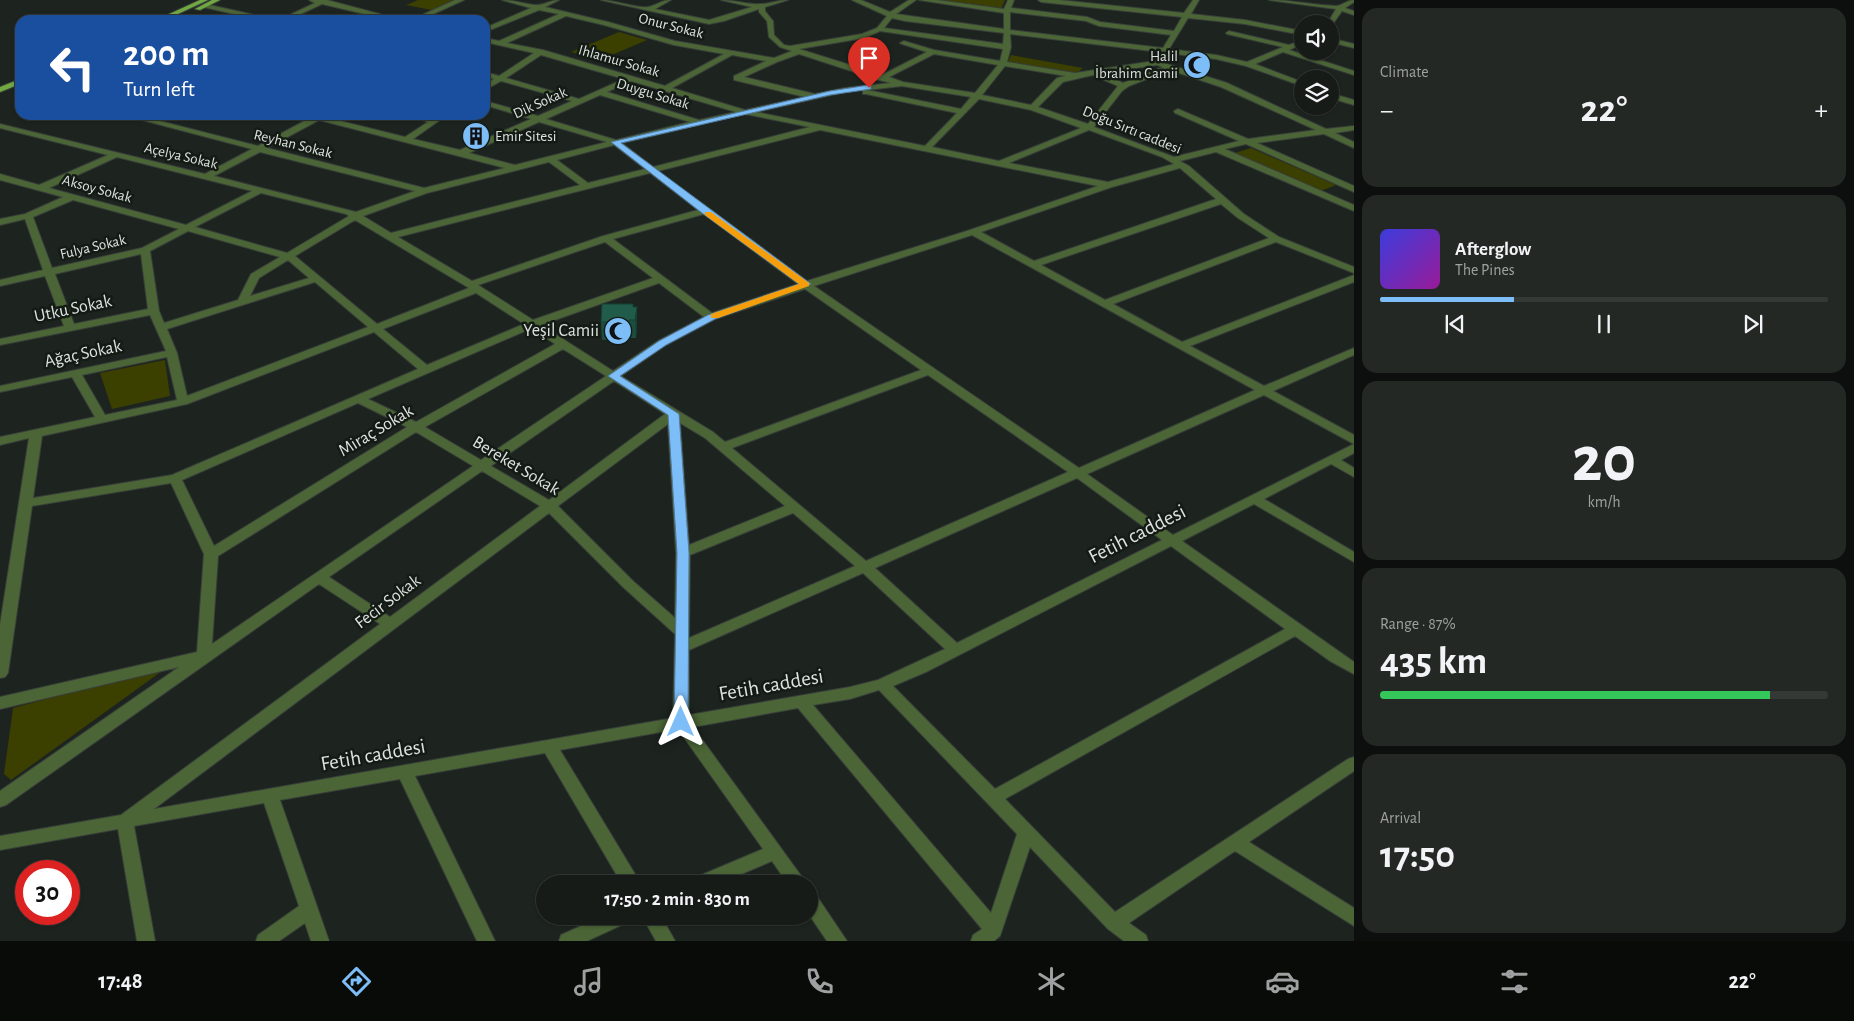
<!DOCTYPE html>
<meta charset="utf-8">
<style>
body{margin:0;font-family:"Alegreya Sans",sans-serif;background:#232824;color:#f1f3f6;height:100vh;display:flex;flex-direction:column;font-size:19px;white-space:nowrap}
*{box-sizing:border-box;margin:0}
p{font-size:16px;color:#9ea1a1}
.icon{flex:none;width:28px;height:28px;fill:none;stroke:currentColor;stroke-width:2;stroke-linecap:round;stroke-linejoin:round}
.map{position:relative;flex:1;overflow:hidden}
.drawer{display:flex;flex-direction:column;gap:8px;padding:8px;background:#0c0f0d;width:500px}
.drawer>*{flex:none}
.hud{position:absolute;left:15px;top:15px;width:475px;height:105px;border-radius:15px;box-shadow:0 1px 4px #0004,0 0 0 1px #353936;background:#1a4fa0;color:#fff;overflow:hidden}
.controls{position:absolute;left:1294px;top:15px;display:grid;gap:10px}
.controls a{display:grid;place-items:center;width:45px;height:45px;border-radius:50%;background:#161b17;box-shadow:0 1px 4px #0004,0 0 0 1px #353936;font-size:25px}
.speed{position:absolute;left:15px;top:860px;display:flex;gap:10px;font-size:25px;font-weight:700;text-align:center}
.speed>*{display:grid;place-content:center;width:65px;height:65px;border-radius:50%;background:#161b17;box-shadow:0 1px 4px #0004,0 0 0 1px #353936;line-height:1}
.speed .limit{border:8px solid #d22;background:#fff;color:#111}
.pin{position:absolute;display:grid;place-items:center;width:42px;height:42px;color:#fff;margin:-51px -21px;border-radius:50% 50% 50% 0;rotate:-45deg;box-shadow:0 0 5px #0007}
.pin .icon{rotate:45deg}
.me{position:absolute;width:55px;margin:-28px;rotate:0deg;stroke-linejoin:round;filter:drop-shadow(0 0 4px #0008)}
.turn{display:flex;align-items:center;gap:18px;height:105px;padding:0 25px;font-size:22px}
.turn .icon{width:65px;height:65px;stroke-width:2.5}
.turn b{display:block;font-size:35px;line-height:42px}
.big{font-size:38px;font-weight:700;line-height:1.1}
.drawer .card{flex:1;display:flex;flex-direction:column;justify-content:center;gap:8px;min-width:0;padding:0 18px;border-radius:15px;background:#232824}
.drawer .dial{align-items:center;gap:0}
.dial b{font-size:65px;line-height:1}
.song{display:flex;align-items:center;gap:15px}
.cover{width:60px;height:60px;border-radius:8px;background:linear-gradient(135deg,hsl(240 70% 55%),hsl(300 70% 35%))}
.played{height:5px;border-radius:2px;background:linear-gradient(90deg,#7dbef9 30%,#353936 30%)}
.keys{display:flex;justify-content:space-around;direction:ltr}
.heat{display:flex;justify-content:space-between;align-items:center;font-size:28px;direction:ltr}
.charge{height:8px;border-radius:4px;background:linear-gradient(90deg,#34c759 87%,#353936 0)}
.trip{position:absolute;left:536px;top:875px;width:282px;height:50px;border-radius:25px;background:#161b17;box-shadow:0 1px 4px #0004,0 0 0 1px #353936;font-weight:700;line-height:50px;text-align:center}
.tabs{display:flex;height:80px;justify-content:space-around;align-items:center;background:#090b09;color:#9ea1a1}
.tabs .icon{width:35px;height:35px}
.tabs .on{color:#7dbef9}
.tabs b{font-size:22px;color:#f1f3f6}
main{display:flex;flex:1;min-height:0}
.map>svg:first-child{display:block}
.green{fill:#3b3f00}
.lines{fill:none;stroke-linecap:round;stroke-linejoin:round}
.minor-casing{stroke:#383f3a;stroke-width:2}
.major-casing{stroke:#383f3a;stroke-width:2}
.minor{fill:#4b6536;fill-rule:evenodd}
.major{fill:#71a842;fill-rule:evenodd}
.wall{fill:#1c4e40}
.shaded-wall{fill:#174034}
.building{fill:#215b4a;stroke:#174034}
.route{fill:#7dbef9;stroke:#517ca2}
.slow{fill:#f59e0b}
.labels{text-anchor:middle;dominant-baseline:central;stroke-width:5;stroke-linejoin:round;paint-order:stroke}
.far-street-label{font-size:15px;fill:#dde2de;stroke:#141b15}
.far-poi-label{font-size:15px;fill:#dde2de;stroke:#141b15;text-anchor:end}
.street-label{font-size:18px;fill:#dde2de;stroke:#141b15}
.poi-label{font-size:18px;fill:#dde2de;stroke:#141b15;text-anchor:end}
.near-street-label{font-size:21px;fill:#dde2de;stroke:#141b15}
</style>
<main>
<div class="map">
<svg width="1354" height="941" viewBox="0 0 1354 941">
<rect width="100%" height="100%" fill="#1d241f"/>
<!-- green -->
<path class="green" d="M 418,0 L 456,0 L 432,10 L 406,5 Z
M 931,0 L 1005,0 L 1001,9 Z
M 619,32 L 647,40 L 600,60 L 571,52 Z
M 1011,55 L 1083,68 L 1078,72 L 1071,72 L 1008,62 Z
M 1251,148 L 1336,185 L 1321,191 L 1235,153 Z
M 165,360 L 170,396 L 112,409 L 100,373 Z
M 169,666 L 11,780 L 4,774 L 13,708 Z"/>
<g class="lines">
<!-- minor casing -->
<g class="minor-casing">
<path id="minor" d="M 309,0 L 327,0 L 402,20 L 390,20 L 322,4 L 288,20 L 279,20 L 315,3 Z
M 455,0 L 464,0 L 420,20 L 411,20 Z
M 502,0 C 514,0 524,4 535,5 C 543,6 551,0 559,0 L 545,7 L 608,22 L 675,41 L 774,58 L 792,51 L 780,47 L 769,37 L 767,21 L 759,12 L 759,9 L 724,21 L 709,24 L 601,0 C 614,0 639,9 648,7 C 657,5 662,0 671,0 L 655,9 L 709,20 L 752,7 L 721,0 C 734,0 748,5 761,4 C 770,4 778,0 788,0 L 765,7 L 765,11 L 773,21 L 774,35 L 784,45 L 790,46 L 862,34 L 877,28 L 887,16 L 852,0 L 861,0 L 890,12 L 909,0 L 916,0 L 896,14 L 1004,29 L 1004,13 L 919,0 L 937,0 L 1004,9 L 1008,0 L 1014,0 L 1011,8 L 1087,17 L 1100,22 L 1174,31 L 1182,17 L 1041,2 L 1038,0 L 1059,0 L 1184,13 L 1193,0 L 1199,0 L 1191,14 L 1245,20 L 1302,31 L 1302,35 L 1245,24 L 1188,18 L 1169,49 L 1216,55 L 1247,62 L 1283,47 L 1227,34 L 1226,33 L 1229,31 L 1289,45 L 1302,40 L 1302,44 L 1289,50 L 1354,71 L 1354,75 L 1283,52 L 1255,64 L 1302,82 L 1302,86 L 1246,66 L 1216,59 L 1167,53 L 1161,62 L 1227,83 L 1326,129 L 1354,126 L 1354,130 L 1335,133 L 1354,142 L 1354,148 L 1324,134 L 1257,143 L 1354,186 L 1354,192 L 1246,144 L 1225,149 L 1354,205 L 1354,211 L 1216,152 L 1180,161 L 1189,166 L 1244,214 L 1279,237 L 1354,267 L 1354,273 L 1276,242 L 1113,304 L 1182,342 L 1354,275 L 1354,282 L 1190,346 L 1264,386 L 1354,348 L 1354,355 L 1273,391 L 1354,435 L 1354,444 L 1264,395 L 1087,474 L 1173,535 L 1354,444 L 1354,453 L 1341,460 L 1354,468 L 1354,477 L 1331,464 L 1264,499 L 1354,552 L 1354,562 L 1254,504 L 1182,541 L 1354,662 L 1354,674 L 1330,661 L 1295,636 L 1005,799 L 1115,912 L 1348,759 L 1354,757 L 1354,771 L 1249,842 L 1354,908 L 1354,926 L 1235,851 L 1129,923 L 1146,935 L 1148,941 L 1124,941 L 1108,929 L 1030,847 L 1000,936 L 994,941 L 971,941 L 973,935 L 982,929 L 798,708 L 693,727 L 807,884 L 788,884 L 772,861 L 718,884 L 689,884 L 692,879 L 763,849 L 678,729 L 560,750 L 641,884 L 622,884 L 545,753 L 415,776 L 495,941 L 477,941 L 400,779 L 280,800 L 329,941 L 311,941 L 305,923 L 279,941 L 256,941 L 258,935 L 299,906 L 264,803 L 134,826 L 155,941 L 137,941 L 118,829 L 0,850 L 0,836 L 121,815 L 380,624 L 319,584 L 6,805 L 0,807 L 0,791 L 179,667 L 0,709 L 0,697 L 197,652 L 204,554 L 171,483 L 32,506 L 8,673 L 5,677 L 0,678 L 0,625 L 29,438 L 0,445 L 0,437 L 95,417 L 72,377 L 0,392 L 0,386 L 166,351 L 150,315 L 0,345 L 0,339 L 64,326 L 45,276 L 0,286 L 0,280 L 43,270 L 25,219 L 0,225 L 0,219 L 25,214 L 63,197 L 0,180 L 0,174 L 39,185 L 108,155 L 0,128 L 0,124 L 205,174 L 252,149 L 123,115 L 136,115 L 258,146 L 310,118 L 302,115 L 324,115 L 324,117 L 405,137 L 428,122 L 409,115 L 422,115 L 433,118 L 438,115 L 447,115 L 413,139 L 460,150 L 531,119 L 485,105 L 485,101 L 538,116 L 572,101 L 501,81 L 485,90 L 485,85 L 494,79 L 485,76 L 485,72 L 499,76 L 534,53 L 485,42 L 485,38 L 499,41 L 559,14 L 539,10 L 485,32 L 485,28 L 531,8 ZM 1010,12 L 1086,21 L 1099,26 L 1171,35 L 1163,48 L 1010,30 ZM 566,16 L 604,25 L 674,45 L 724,54 L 665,86 L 543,50 L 507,43 ZM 892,18 L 905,21 L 1004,33 L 1003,44 L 884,28 ZM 880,31 L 1003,49 L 1000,61 L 934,50 L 904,41 L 900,43 L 902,44 L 927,52 L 882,75 L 799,49 L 864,38 ZM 1010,34 L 1160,52 L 1154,61 L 1075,73 L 1007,62 L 1011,47 ZM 799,54 L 879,80 L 891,83 L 845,88 L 815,94 L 744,77 L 777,62 ZM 934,54 L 998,65 L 975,93 L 903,82 L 889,77 ZM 541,55 L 624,79 L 579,99 L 506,78 ZM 732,55 L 766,61 L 734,76 L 734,80 L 805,97 L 745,110 L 672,88 ZM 1157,65 L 1163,67 L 1123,83 L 1102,73 ZM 1005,66 L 1066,76 L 1057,78 L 1031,105 L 982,95 ZM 1170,70 L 1221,87 L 1316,130 L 1248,139 L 1178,109 L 1174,111 L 1175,113 L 1239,141 L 1174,157 L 1094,127 L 1122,91 L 1129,86 ZM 1093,75 L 1118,86 L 1088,124 L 1038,107 L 1063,82 ZM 631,81 L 736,112 L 699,120 L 607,92 ZM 902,86 L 971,97 L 961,109 L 867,90 ZM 863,90 L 863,94 L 866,94 L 957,113 L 925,146 L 756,112 L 845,92 ZM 600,95 L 690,122 L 616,140 L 546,119 ZM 979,99 L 1031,110 L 1081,128 L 999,161 L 932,147 ZM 745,114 L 810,127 L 653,167 L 622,143 ZM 319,120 L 505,168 L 424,188 L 267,148 ZM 539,122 L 607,142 L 515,165 L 469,153 ZM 820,130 L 1098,186 L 970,230 L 807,281 L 658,171 ZM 1089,130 L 1162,157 L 1174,164 L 1108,182 L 1009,163 ZM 614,145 L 645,169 L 588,183 L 557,160 ZM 260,152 L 415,191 L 356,212 L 214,176 ZM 117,157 L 252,191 L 186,225 L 49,188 ZM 549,162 L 580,185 L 391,233 L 363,216 L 427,193 ZM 1180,168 L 1216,199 L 1034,261 L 981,232 L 1112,187 ZM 650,173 L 698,210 L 603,236 L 472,281 L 398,237 ZM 261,193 L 346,214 L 349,216 L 287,253 L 195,227 ZM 73,200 L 179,229 L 142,248 L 52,268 L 33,217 ZM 1221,204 L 1238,218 L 1269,238 L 1105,300 L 1041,265 ZM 704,214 L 798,284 L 712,313 L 613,239 ZM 355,220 L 469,288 L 377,324 L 295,256 ZM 188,231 L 280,257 L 251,274 L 238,300 L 164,323 L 159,311 L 150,251 ZM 972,235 L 1255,390 L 1079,468 L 814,286 ZM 605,242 L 653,278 L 533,320 L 478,285 ZM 141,254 L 148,309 L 74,324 L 55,274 ZM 288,260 L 309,278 L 250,296 L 259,278 ZM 315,282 L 368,327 L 187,396 L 177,353 L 167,329 ZM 659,283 L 704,317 L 658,341 L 613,371 L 541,325 ZM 805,289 L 921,370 L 725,442 L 713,432 L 621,376 L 666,345 L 715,319 ZM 476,293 L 524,324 L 427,365 L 383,329 ZM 532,328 L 555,344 L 416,422 L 368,399 ZM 374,332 L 418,369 L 172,475 L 33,498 L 42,436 L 187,404 ZM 563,349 L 606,376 L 481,460 L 425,427 ZM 167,357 L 177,400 L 105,415 L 82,375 ZM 928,375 L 1068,472 L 866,561 L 732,448 ZM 614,381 L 665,414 L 549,500 L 491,466 ZM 358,403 L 407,427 L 214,546 L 182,480 ZM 680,423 L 705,438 L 785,506 L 689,545 ZM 668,424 L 676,553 L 675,618 L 633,581 L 558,506 ZM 416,432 L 473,466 L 212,644 L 218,556 ZM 482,471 L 540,506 L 390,617 L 329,577 ZM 1077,478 L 1162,540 L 957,643 L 875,568 ZM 549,513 L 623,587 L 675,634 L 673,718 L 154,809 ZM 793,513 L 855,566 L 689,638 L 690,555 ZM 1171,546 L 1285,629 L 995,789 L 893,686 L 926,672 ZM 863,573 L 945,649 L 878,680 L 850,687 L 689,715 L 689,650 ZM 879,690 L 1017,834 L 991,913 L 813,705 L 850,699 Z
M 1269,0 C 1291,0 1313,5 1336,6 C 1342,6 1347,0 1354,0 L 1354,2 L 1345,8 L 1354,11 L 1354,15 L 1342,11 L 1332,25 L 1330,26 L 1330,24 L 1327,24 L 1336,9 Z
M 205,4 L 269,18 L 272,20 L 260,20 L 203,7 L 203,5 Z
M 1330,38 L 1354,44 L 1354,48 L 1330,42 Z
M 1330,93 L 1354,100 L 1354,105 L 1330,98 Z
M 810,893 L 816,895 L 847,941 L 827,941 L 810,916 Z
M 603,916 L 631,916 L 628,922 L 587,941 L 559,941 L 561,935 Z
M 642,916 L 661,916 L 675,941 L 656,941 Z"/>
</g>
<!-- major casing -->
<g class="major-casing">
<path id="major" d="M 200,0 L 208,0 L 165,20 L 156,20 Z
M 212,0 L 220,0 L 200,10 L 195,9 Z
M 20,79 L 20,84 L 0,92 L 0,87 Z"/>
</g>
<!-- minor -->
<use href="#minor" class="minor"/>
<!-- major -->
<use href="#major" class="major"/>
</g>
<!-- wall -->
<path class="wall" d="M 637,307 L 637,324 L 636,338 L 630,338 L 630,340 L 602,340 L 601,322 Z"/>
<!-- shaded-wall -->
<path class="shaded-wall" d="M 637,307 L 637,324 L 636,338 L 635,320 Z"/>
<!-- building -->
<path class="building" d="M 602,304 L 633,304 L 633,307 L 637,307 L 635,320 L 629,320 L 629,322 L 601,322 Z"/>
<!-- route -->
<path class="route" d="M 869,85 L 871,86 L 871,89 L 830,95 L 621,143 L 811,284 L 715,319 L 666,345 L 620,376 L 679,414 L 689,553 L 688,722 L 686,726 L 681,728 L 676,726 L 674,722 L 677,553 L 668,415 L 608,376 L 659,341 L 708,315 L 799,284 L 702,213 L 611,142 L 830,91 Z"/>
<!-- slow -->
<path class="slow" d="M 705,212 L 711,212 L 809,283 L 809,286 L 718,318 L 711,318 L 711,314 L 799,284 L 705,215 Z"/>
<!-- icons -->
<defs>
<g id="mosque-disc" transform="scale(1.4375)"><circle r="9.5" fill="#7dbef9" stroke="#141b15"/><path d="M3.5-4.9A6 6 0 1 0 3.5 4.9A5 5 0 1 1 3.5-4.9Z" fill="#111"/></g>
<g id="building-disc" transform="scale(1.4375)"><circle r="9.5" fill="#7dbef9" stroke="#141b15"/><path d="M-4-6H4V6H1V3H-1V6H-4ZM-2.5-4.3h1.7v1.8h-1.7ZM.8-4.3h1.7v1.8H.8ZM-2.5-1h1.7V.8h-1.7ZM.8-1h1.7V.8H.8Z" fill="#111"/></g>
</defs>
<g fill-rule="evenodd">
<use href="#mosque-disc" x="1197" y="65"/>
<use href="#building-disc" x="476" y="136"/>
<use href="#mosque-disc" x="618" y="331"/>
</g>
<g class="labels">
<!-- far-street labels -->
<g class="far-street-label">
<text transform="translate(671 26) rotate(14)">Onur Sokak</text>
<text transform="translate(619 61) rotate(16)">Ihlamur Sokak</text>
<text transform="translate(653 94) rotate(17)">Duygu Sokak</text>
<text transform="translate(540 103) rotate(-24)">Dik Sokak</text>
<text transform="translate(1132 130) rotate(22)">Doğu Sırtı caddesi</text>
<text transform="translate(293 144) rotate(14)">Reyhan Sokak</text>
<text transform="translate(181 156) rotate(13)">Açelya Sokak</text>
<text transform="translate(97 189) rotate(15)">Aksoy Sokak</text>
<text transform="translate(93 247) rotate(-13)">Fulya Sokak</text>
</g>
<!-- far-poi labels -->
<g class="far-poi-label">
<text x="1178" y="56">Halil<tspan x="1178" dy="17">İbrahim Camii</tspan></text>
<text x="495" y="136" text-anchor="start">Emir Sitesi</text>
</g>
<!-- street labels -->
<g class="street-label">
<text transform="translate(73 309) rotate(-12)">Utku Sokak</text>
<text transform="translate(83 354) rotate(-12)">Ağaç Sokak</text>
<text transform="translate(376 431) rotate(-31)">Miraç Sokak</text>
<text transform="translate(516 466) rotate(31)">Bereket Sokak</text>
<text transform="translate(388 602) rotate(-37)">Fecir Sokak</text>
</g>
<!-- poi labels -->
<g class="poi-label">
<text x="599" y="331">Yeşil Camii</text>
</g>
<!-- near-street labels -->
<g class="near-street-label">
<text transform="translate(1137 534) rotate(-27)">Fetih caddesi</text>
<text transform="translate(771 685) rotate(-10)">Fetih caddesi</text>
<text transform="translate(373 755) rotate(-10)">Fetih caddesi</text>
</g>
</g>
</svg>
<div class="controls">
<a><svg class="icon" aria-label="sound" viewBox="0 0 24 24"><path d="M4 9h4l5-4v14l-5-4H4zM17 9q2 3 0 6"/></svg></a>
<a><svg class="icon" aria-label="layers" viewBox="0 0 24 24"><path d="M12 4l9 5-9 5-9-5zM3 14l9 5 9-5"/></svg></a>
</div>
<div class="speed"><div class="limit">30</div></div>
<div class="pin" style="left:869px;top:88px;background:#d93025"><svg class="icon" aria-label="arrive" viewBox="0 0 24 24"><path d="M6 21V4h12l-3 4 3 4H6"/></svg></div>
<svg class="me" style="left:681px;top:722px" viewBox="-20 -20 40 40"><path d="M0-17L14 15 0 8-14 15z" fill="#7dbef9" stroke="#fff" stroke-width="4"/></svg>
<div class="trip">17:50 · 2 min · 830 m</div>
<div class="hud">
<div class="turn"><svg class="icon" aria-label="left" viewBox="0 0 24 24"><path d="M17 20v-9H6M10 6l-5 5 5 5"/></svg><div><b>200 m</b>Turn left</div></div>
</div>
</div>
<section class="drawer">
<div class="card"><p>Climate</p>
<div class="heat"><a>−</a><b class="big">22°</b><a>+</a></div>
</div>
<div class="card">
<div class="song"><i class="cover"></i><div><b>Afterglow</b><p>The Pines</p></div></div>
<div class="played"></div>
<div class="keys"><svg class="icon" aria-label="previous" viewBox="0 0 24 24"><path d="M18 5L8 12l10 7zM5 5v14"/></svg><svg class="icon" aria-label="pause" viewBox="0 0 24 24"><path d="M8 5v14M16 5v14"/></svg><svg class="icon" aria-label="next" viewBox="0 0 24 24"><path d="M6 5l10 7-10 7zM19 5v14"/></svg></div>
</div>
<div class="card dial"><b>20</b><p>km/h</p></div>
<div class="card"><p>Range · 87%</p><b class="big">435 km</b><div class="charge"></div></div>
<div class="card"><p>Arrival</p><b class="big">17:50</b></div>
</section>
</main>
<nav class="tabs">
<b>17:48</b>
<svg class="icon on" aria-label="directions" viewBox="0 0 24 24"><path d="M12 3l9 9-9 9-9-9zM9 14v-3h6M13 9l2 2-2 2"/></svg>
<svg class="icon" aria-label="music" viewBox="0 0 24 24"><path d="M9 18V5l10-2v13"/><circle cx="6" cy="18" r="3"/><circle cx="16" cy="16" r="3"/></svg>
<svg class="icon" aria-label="phone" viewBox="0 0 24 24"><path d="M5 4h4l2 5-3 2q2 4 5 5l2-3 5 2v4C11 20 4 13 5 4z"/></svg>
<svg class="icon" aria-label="climate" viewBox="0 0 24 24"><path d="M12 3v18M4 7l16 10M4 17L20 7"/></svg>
<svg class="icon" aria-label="car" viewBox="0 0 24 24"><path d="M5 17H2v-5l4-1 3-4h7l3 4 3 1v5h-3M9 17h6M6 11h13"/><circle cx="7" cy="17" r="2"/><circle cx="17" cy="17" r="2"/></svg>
<svg class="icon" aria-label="filters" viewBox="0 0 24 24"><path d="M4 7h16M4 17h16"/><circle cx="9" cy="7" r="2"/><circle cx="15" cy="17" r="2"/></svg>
<b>22°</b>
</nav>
